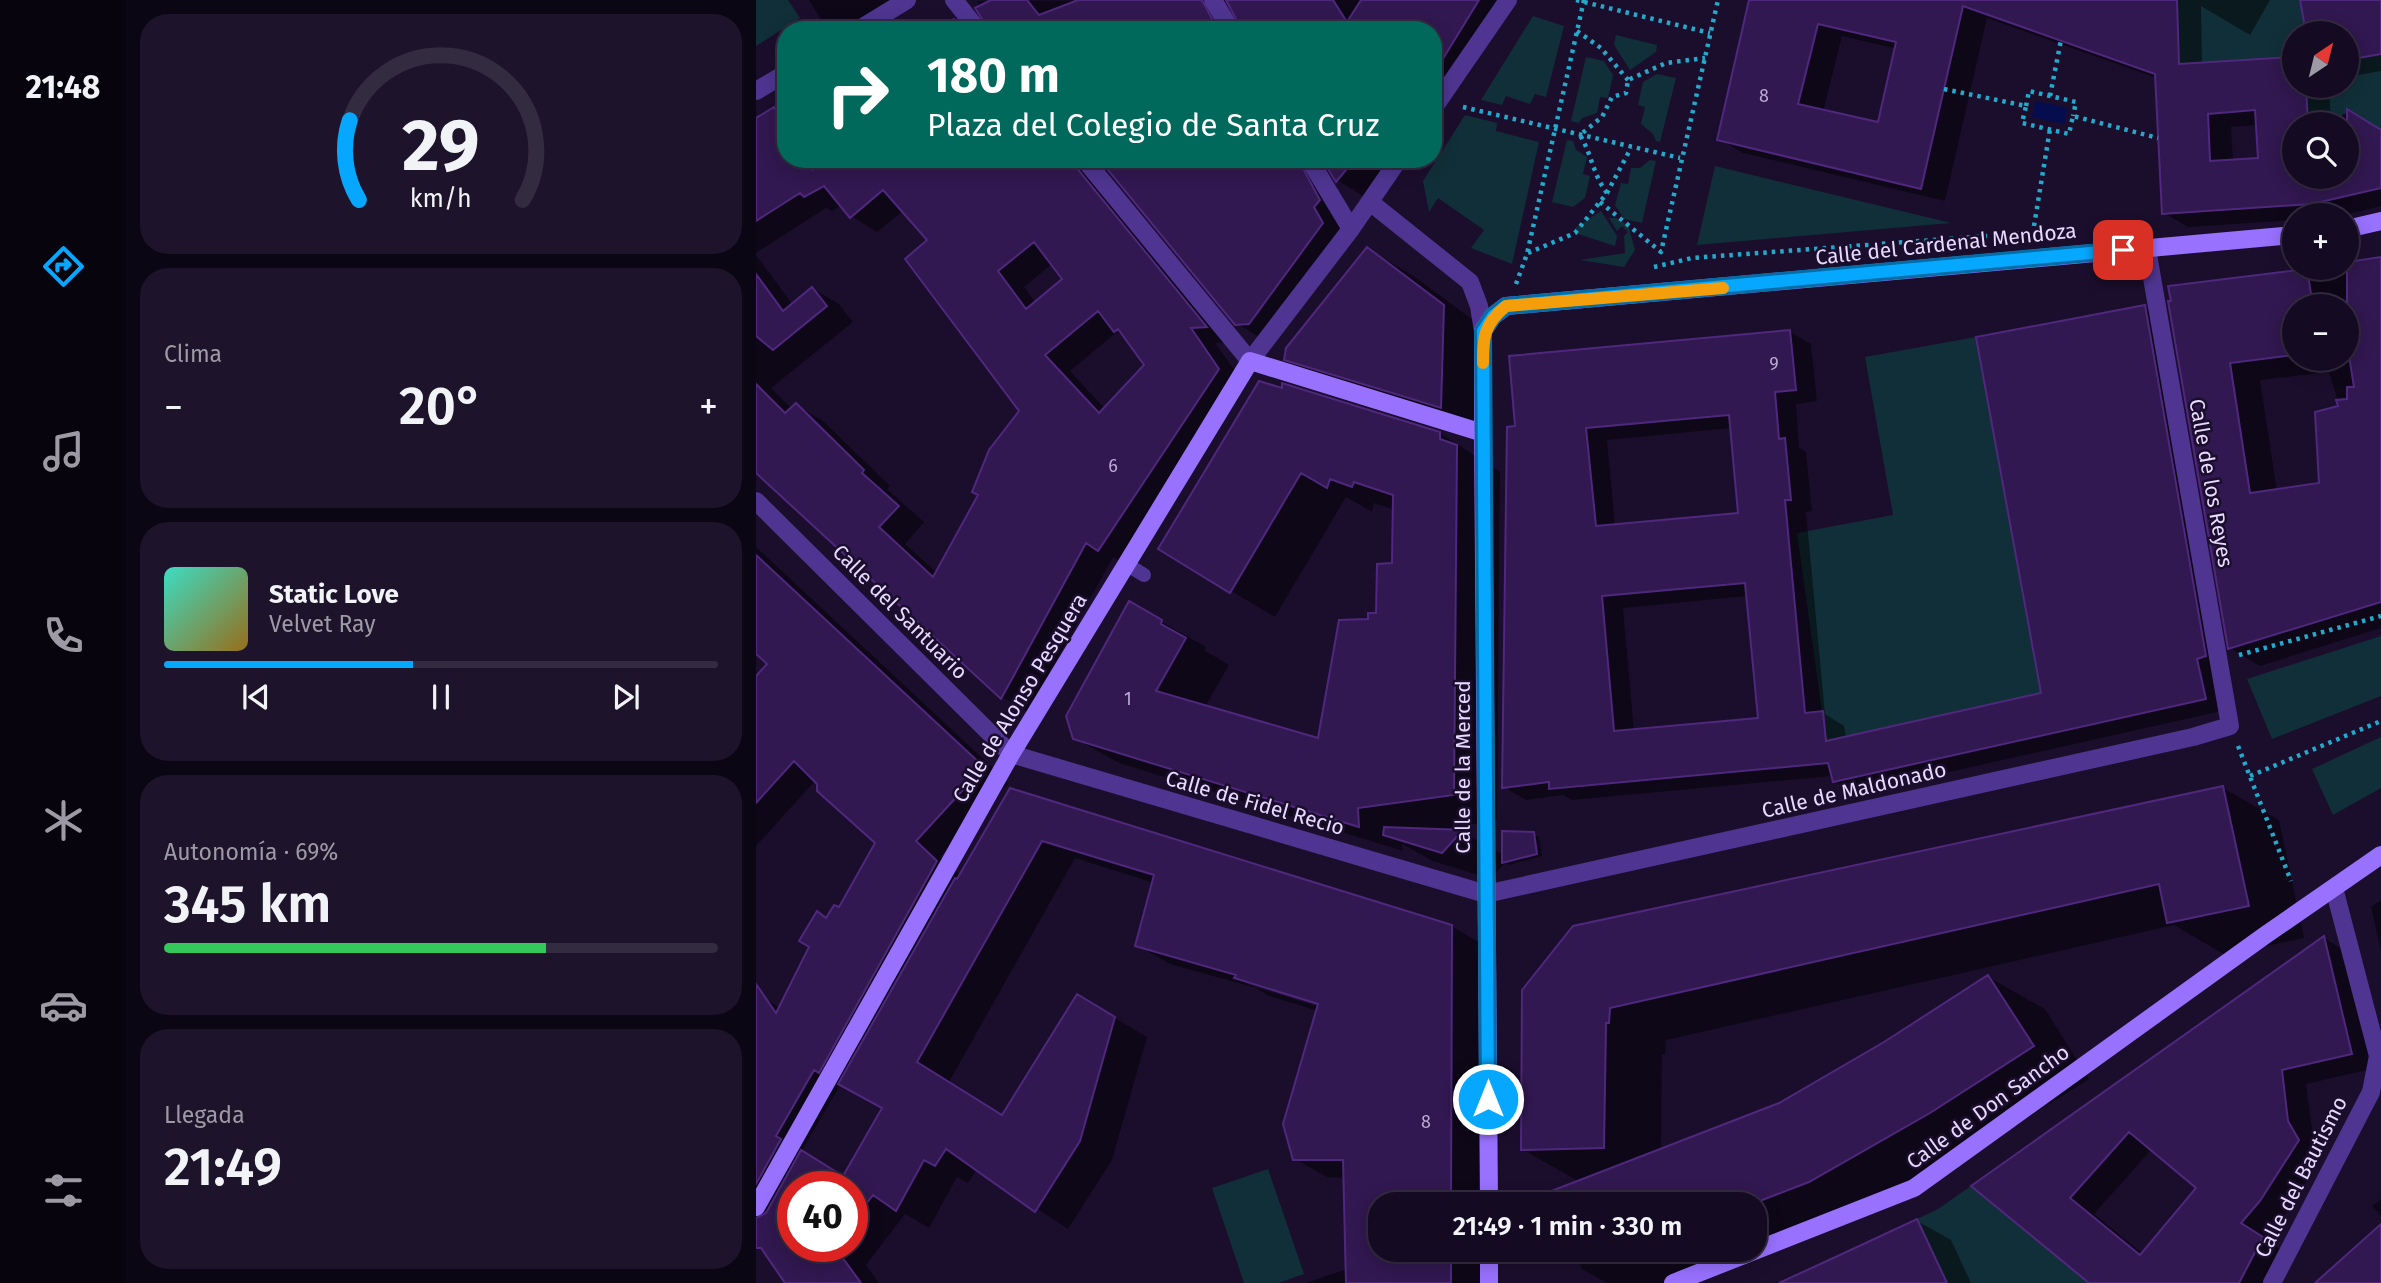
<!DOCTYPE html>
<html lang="es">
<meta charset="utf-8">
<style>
body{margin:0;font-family:"Fira Sans",sans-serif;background:#1d132a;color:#f1f3f6;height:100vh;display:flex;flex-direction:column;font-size:26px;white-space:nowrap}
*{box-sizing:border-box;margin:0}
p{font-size:23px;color:#9d9aa5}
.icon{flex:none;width:38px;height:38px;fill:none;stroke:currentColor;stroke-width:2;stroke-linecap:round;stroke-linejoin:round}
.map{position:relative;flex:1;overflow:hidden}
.drawer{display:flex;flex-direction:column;gap:14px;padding:14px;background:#0b0613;width:630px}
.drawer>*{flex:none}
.hud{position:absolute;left:21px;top:21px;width:665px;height:147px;border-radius:28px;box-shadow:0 4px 18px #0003,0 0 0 2px #332b40;background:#00695c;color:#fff;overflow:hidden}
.needle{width:46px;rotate:35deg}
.buttons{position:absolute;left:1526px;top:21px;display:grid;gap:14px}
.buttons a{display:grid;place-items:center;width:77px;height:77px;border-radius:50%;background:#140a22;box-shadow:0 4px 18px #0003,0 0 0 2px #332b40;font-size:35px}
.speed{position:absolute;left:21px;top:1171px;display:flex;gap:14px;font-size:35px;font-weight:700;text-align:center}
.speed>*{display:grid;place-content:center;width:91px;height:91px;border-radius:50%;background:#140a22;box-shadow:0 4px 18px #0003,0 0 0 2px #332b40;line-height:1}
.speed .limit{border:10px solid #d22;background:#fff;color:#111}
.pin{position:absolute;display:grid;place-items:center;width:60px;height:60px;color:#fff;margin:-30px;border-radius:14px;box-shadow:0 4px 10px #0006}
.me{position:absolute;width:77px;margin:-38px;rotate:0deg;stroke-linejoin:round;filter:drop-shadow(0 0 5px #0008)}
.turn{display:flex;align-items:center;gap:24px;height:147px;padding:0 35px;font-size:32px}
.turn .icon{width:91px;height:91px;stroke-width:2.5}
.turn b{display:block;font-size:49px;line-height:60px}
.big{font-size:52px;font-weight:600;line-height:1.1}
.drawer .widget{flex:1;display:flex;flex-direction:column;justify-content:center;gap:10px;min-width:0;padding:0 24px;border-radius:28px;background:#1d132a}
.drawer .dial{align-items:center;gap:0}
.dial svg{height:182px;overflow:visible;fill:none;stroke:#332b40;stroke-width:7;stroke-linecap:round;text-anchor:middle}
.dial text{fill:#f1f3f6;stroke:none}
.song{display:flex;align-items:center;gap:21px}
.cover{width:84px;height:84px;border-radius:10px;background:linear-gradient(135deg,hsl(170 70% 55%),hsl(40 70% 35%))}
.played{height:7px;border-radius:4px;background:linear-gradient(90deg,#06a8ff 45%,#332b40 45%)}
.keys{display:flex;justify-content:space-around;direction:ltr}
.heat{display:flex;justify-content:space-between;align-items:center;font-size:38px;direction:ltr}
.charge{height:10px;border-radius:5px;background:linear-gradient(90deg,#34c759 69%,#332b40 0)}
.trip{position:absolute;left:612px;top:1192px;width:399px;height:70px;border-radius:28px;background:#140a22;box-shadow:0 4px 18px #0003,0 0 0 2px #332b40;font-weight:600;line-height:70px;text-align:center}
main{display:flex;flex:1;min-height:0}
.dock{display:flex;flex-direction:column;width:126px;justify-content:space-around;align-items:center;background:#08040e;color:#9d9aa5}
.dock .icon{width:49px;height:49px}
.dock .active{color:#06a8ff}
.dock b{font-size:32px;color:#f1f3f6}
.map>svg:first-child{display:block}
.green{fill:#112f38}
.water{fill:#050d4f}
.shadow{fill:#0007;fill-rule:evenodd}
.building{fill:#311850;stroke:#4f287e;stroke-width:2;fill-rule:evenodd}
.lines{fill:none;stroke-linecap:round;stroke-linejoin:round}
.path{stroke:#23aaca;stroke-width:4.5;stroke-dasharray:3.5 5;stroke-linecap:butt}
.lane{stroke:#4f3591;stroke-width:14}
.street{stroke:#4f3591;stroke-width:18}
.secondary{stroke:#9871ff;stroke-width:18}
.route-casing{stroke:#046da6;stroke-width:18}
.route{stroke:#06a8ff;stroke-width:12}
.slow{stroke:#f59e0b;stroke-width:12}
.labels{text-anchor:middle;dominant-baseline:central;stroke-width:5;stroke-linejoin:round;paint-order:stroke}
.number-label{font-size:18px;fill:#baaad3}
.street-label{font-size:21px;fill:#e8daff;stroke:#1b0e2d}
</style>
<main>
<nav class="dock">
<b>21:48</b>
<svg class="icon active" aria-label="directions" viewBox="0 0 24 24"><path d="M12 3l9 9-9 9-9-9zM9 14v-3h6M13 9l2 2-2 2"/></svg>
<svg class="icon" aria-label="music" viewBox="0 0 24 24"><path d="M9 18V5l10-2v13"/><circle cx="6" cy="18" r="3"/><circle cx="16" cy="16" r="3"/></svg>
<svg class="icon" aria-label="phone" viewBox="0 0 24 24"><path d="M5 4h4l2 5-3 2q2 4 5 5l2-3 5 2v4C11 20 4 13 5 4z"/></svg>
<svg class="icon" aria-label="climate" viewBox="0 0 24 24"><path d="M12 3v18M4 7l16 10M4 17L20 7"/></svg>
<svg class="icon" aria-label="car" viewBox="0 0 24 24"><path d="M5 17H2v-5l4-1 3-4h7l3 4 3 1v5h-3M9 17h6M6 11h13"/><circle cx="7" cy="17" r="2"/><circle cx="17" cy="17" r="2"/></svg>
<svg class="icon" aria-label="filters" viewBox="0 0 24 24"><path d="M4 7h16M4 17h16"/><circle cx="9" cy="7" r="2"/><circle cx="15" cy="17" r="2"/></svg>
</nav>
<section class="drawer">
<div class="widget dial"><svg viewBox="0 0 100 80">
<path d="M14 69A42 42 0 1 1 86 69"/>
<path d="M14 69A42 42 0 0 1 10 34" stroke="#06a8ff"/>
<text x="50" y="56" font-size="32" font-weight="700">29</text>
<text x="50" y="72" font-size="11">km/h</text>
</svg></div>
<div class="widget"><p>Clima</p>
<div class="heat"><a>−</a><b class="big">20°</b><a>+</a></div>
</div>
<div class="widget">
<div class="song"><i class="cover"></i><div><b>Static Love</b><p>Velvet Ray</p></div></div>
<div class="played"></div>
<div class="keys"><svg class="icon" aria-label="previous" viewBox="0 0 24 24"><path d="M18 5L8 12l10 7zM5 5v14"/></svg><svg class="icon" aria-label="pause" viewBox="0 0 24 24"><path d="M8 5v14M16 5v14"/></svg><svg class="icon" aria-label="next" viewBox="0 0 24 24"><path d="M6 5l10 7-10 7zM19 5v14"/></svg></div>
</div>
<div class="widget"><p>Autonomía · 69%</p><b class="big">345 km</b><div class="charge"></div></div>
<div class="widget"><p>Llegada</p><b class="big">21:49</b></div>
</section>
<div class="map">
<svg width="1625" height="1283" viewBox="0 0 1625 1283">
<rect width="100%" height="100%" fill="#1b0e2d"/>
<!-- green -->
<path class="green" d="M 0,0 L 32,0 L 44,18 L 0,46 Z
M 1375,0 L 1625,0 L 1625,131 L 1606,125 L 1603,117 L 1596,112 L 1587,114 L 1583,119 L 1552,122 L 1550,86 L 1591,86 L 1591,33 L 1538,33 L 1538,57 L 1423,64 L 1422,28 L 1370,9 Z
M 777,16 L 808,26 L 790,97 L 779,94 L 774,104 L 750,96 L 746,105 L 725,100 Z
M 860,35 L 901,45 L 900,52 L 874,70 L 858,45 Z
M 830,57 L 848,61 L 857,75 L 852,98 L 844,97 L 841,113 L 826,118 L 823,123 L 815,121 Z
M 901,74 L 920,78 L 904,142 L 900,141 L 897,134 L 885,124 L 889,107 L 882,105 L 887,82 Z
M 709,115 L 741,123 L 740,131 L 783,142 L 756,264 L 715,248 L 728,230 L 682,198 L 673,212 L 667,181 Z
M 811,140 L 817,141 L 820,150 L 831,157 L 827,174 L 834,176 L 829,198 L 817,207 L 796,202 Z
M 894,160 L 900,161 L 886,223 L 868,219 L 859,205 L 865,183 L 872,184 L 875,168 L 884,168 Z
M 959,166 L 1195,223 L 941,245 Z
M 845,211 L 861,236 L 859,246 L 819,233 L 819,228 Z
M 853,218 L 860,218 L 872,225 L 879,250 L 868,267 L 824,260 L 869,253 L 868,236 L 872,232 L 866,226 L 861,231 Z
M 1220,337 L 1282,679 L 1288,692 L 1070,741 L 1041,533 L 1137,515 L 1109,357 Z
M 1625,636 L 1625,696 L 1516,739 L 1491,679 Z
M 1625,737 L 1625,788 L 1577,815 L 1556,769 Z
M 512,1169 L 548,1274 L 522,1283 L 488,1283 L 456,1188 Z
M 1215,1186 L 1333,1283 L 1191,1283 L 1161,1219 L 1182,1209 Z"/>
<!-- water -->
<path class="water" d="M 1279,101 L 1312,108 L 1308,124 L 1276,117 Z"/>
<!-- shadow -->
<path class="shadow" d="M 53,0 L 148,0 L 101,30 L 82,30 L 65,20 Z
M 448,0 L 473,14 L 478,30 L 234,30 L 221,1 Z
M 472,0 L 758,0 L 713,74 L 677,115 L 677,30 L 487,30 Z
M 995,0 L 1514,0 L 1494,35 L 1445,6 L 1446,64 L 1538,58 L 1538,86 L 1573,86 L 1575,124 L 1538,124 L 1538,177 L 1591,177 L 1591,124 L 1581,124 L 1588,115 L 1596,114 L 1625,131 L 1625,206 L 1588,215 L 1538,215 L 1538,220 L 1432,227 L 1408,213 L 1401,78 L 1231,18 L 1189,201 L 987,153 L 963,139 ZM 1086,36 L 1140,49 L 1123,124 L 1067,112 ZM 1502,125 L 1504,159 L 1477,161 L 1475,127 Z
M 1546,0 L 1625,0 L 1625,71 L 1591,77 L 1591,33 L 1552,33 Z
M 18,109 L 30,116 L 30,159 L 639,159 L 607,196 L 581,180 L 572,167 L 570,168 L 569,181 L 593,239 L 507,339 L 480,323 L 350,165 L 344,170 L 476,342 L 459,343 L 489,385 L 370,565 L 357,557 L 272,712 L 246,697 L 0,470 L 0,255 L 37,305 L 57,289 L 83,304 L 97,322 L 15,388 L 36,409 L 40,405 L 67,421 L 134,486 L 131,489 L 168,522 L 149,544 L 181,573 L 225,495 L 265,411 L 173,241 L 147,211 L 121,232 L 95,216 L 86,205 L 76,211 L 70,208 L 0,253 L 0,116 ZM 297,263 L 309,279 L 280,303 L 268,287 ZM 361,332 L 370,338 L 391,365 L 349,409 L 314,371 Z
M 612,249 L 659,277 L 736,334 L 732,434 L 578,386 L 530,359 Z
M 1625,259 L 1625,628 L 1504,666 L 1474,648 L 1417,302 L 1551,271 L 1591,268 L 1591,265 ZM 1538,306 L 1591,306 L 1591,359 L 1538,359 ZM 1573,372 L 1584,407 L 1565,484 L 1521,491 L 1504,380 Z
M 1389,307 L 1410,320 L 1470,710 L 1100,793 L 1078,781 L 1077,776 L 816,800 L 807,795 L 770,800 L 748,787 L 753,429 L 1034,332 L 1055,344 L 1061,401 L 1040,404 L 1043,448 L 1050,452 L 1056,511 L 1050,512 L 1069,714 L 1088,726 L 1090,738 L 1287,694 ZM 976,428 L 984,514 L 859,526 L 851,440 ZM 992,596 L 1004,719 L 878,731 L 867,608 Z
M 504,383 L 684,433 L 744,472 L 741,820 L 676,831 L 706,832 L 748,855 L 777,834 L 783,837 L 786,856 L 753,865 L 749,863 L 734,879 L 677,861 L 646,844 L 647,851 L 363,763 L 318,738 L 374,604 L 450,647 L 448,650 L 473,665 L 449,707 L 563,740 L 614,621 L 622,614 L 638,564 L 639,510 L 618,503 L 616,512 L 590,497 L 519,617 L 404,549 Z
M 0,547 L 253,783 L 184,857 L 205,876 L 255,790 L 695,926 L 728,945 L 727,1204 L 625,1204 L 625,1250 L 727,1250 L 727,1283 L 550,1283 L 591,1269 L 589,1178 L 571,1177 L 539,1159 L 562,1011 L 513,996 L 500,988 L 414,964 L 381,945 L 398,883 L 319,858 L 193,1082 L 248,1116 L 322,996 L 391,1037 L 356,1160 L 312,1229 L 221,1169 L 212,1183 L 201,1177 L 173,1228 L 149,1214 L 110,1265 L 123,1283 L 31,1283 L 19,1216 L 0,1207 L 0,1006 L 10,999 L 24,1008 L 56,946 L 61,913 L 72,919 L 83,910 L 121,843 L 60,780 L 0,846 L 0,679 L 14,664 L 0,651 ZM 488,979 L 571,1005 L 570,1009 L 493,985 ZM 85,1084 L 128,1108 L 88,1177 L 45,1152 ZM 37,1186 L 96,1186 L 96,1246 L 37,1246 Z
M 1467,788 L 1523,820 L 1548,938 L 1469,955 L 1418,925 L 910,1040 L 909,1054 L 906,1054 L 905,1150 L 1024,1104 L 1129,1043 L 1232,977 L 1289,1009 L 1333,1079 L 1231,1144 L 1110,1213 L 930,1283 L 851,1283 L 826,1269 L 819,1250 L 999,1250 L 999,1204 L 803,1204 L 798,1190 L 822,1181 L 766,1149 L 767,990 Z
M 1625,900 L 1625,951 L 1615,907 Z
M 1568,938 L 1593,953 L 1620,1068 L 1550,1084 L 1557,1136 L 1567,1155 L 1529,1215 L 1509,1239 L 1531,1253 L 1515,1283 L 1336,1283 L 1217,1186 ZM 1396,1149 L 1442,1188 L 1387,1254 L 1338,1214 Z
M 1625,1199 L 1625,1216 L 1616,1206 Z
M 1161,1221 L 1195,1240 L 1215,1283 L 1027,1283 Z"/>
<!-- building -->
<path class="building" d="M 235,0 L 271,0 L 283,15 L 322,0 L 446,0 L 462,30 L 415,30 L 410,20 L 394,30 L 233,30 L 219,8 Z
M 470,0 L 577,0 L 591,22 L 605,0 L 723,0 L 677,75 L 677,30 L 486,30 Z
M 993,0 L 1421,0 L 1423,64 L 1538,57 L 1538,86 L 1550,86 L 1552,124 L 1538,124 L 1538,177 L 1591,177 L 1591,109 L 1625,130 L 1625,188 L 1556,204 L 1406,214 L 1399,74 L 1207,6 L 1165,189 L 961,140 ZM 1062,24 L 1140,42 L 1122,122 L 1042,104 ZM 1499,110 L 1502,158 L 1454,161 L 1452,114 Z
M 1544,0 L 1625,0 L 1625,54 L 1591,60 L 1591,33 L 1550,33 Z
M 198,19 L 207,30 L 177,30 Z
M 18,107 L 30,126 L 30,159 L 48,159 L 57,170 L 74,159 L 317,159 L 319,166 L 451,327 L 435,328 L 463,369 L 342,551 L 330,543 L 245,699 L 0,473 L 0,384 L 29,413 L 40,403 L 108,470 L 106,473 L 143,506 L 123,527 L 177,577 L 222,495 L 216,492 L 233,450 L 263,411 L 149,259 L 171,240 L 127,190 L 94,218 L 68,186 L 48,197 L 44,193 L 0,221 L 0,118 ZM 278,242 L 306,279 L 270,309 L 242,271 ZM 342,311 L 358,332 L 362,329 L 388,365 L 343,413 L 289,355 Z
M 343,159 L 542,159 L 564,200 L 558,207 L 567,223 L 493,324 L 479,325 Z
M 566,159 L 599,159 L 580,182 Z
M 611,247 L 688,305 L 685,408 L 528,360 L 530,348 Z
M 1625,257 L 1625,602 L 1472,649 L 1412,301 L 1415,301 L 1412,286 L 1551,269 L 1557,306 L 1538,306 L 1538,355 L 1474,363 L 1494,493 L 1563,483 L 1559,412 L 1582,406 L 1580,400 L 1591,399 L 1591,387 L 1598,387 L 1591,343 L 1591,262 Z
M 0,274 L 27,311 L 56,287 L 71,306 L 17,350 L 0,336 Z
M 1389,305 L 1450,656 L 1441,659 L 1450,699 L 1077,782 L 1072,763 L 793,789 L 793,782 L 746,788 L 751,427 L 759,426 L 753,356 L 1034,330 L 1040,390 L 1019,392 L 1023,439 L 1029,438 L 1035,500 L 1029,500 L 1049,713 L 1067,711 L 1070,741 L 1285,693 L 1220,337 ZM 973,415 L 982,513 L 840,526 L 830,428 ZM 989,583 L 1002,718 L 858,731 L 846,596 Z
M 503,381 L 526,388 L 526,383 L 684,432 L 684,439 L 701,445 L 698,795 L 602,808 L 603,827 L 317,739 L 310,716 L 373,601 L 406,620 L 405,624 L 430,638 L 400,691 L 562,738 L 583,620 L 612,619 L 612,613 L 620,613 L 621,564 L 636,563 L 637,495 L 598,482 L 596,487 L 574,479 L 571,488 L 545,473 L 474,593 L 402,549 Z
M 0,555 L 228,767 L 160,841 L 181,861 L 63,1073 L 58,1070 L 20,1136 L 25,1139 L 0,1184 L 0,984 L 20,1013 L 53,947 L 43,941 L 61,911 L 70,918 L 78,905 L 83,907 L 119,843 L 61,791 L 61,784 L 38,761 L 0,803 L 0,676 L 11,664 L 0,654 Z
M 1467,786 L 1493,906 L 1411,923 L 1403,884 L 854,1008 L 853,1023 L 850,1023 L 848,1148 L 765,1150 L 766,990 L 817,926 Z
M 254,788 L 696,925 L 695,1204 L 625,1204 L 625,1250 L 695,1250 L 695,1283 L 590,1283 L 587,1160 L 537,1160 L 527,1124 L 562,1004 L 478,978 L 480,975 L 379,946 L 398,875 L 286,841 L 161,1062 L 246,1115 L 321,994 L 359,1017 L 324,1141 L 279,1212 L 190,1149 L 179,1166 L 168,1160 L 140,1211 L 117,1195 L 96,1222 L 96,1186 L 37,1186 L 37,1246 L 78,1246 L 105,1283 L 29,1283 L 5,1248 L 0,1248 L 0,1218 L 10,1213 L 45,1150 L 87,1176 L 126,1108 L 82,1084 L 199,878 L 201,879 Z
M 628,827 L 707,830 L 686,853 L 627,835 Z
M 746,831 L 778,832 L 781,854 L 746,863 Z
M 1568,936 L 1596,1054 L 1526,1070 L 1532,1121 L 1543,1140 L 1504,1201 L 1485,1223 L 1507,1237 L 1483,1283 L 1333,1283 L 1215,1186 ZM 1373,1132 L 1440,1188 L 1384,1255 L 1314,1198 Z
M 1232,975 L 1278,1046 L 1174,1113 L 1053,1182 L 996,1204 L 762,1204 L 1023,1103 L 1128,1042 Z
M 1161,1219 L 1191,1283 L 1023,1283 L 1086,1254 Z
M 1625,1224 L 1625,1283 L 1559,1283 Z"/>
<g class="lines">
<!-- path -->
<path class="path" d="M 820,0 L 954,33
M 821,31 L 845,48 L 872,80
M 1188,89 L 1270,106 L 1266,123 L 1313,134 L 1317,116 L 1402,138
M 1294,96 L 1305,40
M 1270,106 L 1273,91 L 1320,102 L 1317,116
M 707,107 L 924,158
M 851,193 C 837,175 836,155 824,135 L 846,117 L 856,97 L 870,93 L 872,80 L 910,63 L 949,58
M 844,202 L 905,252 L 962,0
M 1555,215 L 1575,213
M 1278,226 L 1294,129
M 772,253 L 819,233 L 851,193 L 875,148
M 898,267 L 936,258 L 1272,233
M 760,284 L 771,254 L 828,0
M 1483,655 L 1625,616
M 1482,746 L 1535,881
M 1494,776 L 1625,721"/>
<!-- lane -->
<path class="lane" d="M 370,564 L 388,575"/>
<!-- street -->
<path class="street" d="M 198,0 L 222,30
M 457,0 L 475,30
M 102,30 L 151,0
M 0,91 L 30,73
M 677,109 L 752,0
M 328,159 L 494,361 L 595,229 L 643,159
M 553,159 L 595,229
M 614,202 L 714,282 L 723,306 L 727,331
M 0,501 L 255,754 L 730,894 L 1437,737 L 1474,726 L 1391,249
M 1516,1283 L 1615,1092 L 1622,1056 L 1578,888"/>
<!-- secondary -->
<path class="secondary" d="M 1591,229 L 1625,221
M 733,1204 L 727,433 L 727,331 L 737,316 L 750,306 L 1538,235
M 0,1207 L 255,754 L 494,361 L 727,433
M 733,1250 L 733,1283
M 917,1283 L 1158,1188 L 1508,936 L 1625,855"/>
</g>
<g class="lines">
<!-- route casing -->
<g class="route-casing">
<path id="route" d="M 732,1099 L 727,331 L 737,316 L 750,306 L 1367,250"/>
</g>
<!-- route -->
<use href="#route" class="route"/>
<!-- slow -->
<path class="slow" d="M 727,363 C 727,337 728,324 750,306 L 967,288"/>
</g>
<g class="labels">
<!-- number labels -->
<g class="number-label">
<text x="1008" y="96">8</text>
<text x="1018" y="364">9</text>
<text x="357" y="466">6</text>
<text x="372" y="699">1</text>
<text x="670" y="1122">8</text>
</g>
<!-- street labels -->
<g class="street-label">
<text transform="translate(1190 244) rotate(-6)">Calle del Cardenal Mendoza</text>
<text transform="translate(1455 483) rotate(80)">Calle de los Reyes</text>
<text transform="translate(144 612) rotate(45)">Calle del Santuario</text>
<text transform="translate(264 698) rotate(-59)">Calle de Alonso Pesquera</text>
<text transform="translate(707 767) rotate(-90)">Calle de la Merced</text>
<text transform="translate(1098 790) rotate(-13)">Calle de Maldonado</text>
<text transform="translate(499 803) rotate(16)">Calle de Fidel Recio</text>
<text transform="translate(1232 1107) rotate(-36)">Calle de Don Sancho</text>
<text transform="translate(1545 1177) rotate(-63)">Calle del Bautismo</text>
</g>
</g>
</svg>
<div class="buttons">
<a><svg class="needle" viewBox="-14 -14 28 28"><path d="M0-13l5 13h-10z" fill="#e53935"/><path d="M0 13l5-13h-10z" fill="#9d9aa5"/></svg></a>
<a><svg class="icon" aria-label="search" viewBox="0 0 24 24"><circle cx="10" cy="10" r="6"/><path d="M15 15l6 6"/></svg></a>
<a>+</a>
<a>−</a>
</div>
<div class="speed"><div class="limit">40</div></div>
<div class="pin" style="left:1367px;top:250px;background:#d93025"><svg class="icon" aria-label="arrive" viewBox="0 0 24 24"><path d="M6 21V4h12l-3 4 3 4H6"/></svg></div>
<svg class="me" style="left:732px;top:1099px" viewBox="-20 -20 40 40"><circle r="17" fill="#06a8ff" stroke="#fff" stroke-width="3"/><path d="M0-11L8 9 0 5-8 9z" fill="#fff"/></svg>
<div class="trip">21:49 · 1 min · 330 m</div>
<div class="hud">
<div class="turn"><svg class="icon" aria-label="right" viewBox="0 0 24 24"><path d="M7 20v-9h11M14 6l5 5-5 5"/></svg><div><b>180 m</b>Plaza del Colegio de Santa Cruz</div></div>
</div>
</div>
</main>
